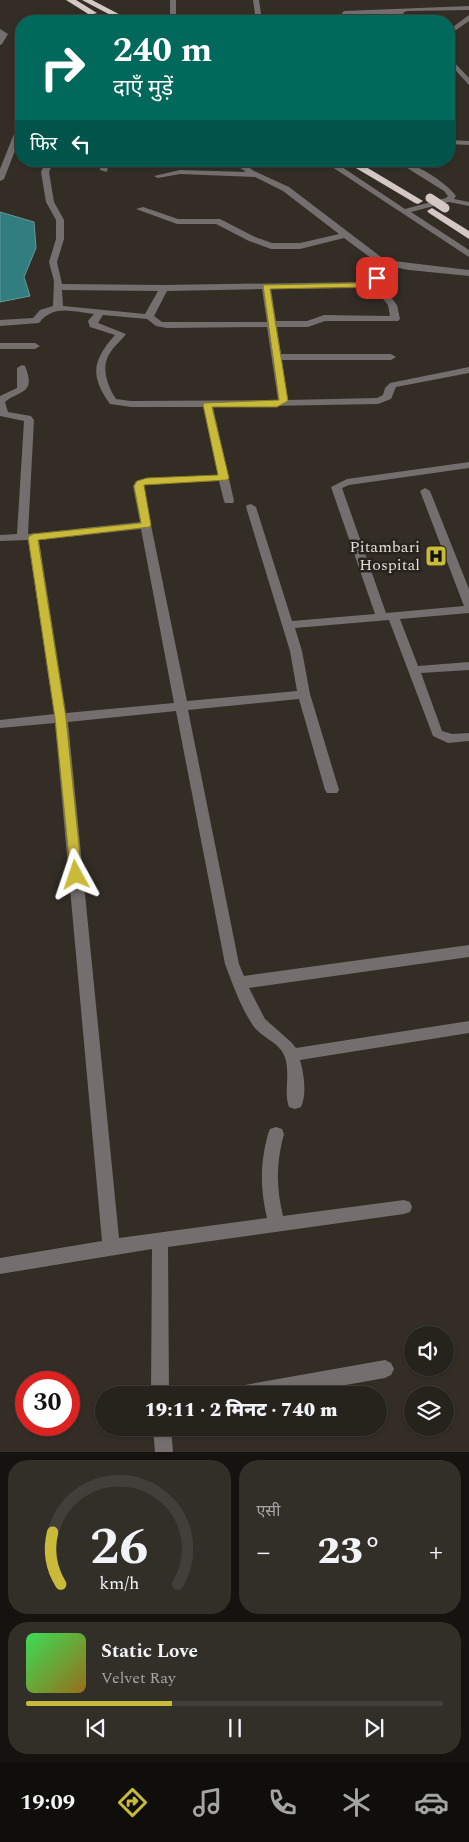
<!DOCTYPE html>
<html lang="hi">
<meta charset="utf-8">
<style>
body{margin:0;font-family:Spectral,"Noto Sans Devanagari",serif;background:#322f29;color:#f1f3f6;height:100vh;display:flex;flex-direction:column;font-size:19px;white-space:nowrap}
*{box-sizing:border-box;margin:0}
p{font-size:16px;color:#a4a4a3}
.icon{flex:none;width:28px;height:28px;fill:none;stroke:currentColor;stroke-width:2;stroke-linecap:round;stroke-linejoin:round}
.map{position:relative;height:1452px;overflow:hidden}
.drawer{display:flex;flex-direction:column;gap:8px;padding:8px;background:#15130f;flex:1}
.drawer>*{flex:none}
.top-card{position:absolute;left:15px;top:15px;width:440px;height:152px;border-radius:20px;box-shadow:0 1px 4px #0004,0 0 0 1px #423f3b;background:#00695c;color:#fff;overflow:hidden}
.fabs{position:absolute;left:404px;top:1326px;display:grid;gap:10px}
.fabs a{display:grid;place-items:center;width:50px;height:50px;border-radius:50%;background:#26221c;box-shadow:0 1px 4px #0004,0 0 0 1px #423f3b;font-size:25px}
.speed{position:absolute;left:15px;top:1371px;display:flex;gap:10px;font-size:25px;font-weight:700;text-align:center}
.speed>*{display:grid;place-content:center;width:65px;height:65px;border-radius:50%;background:#26221c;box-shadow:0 1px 4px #0004,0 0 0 1px #423f3b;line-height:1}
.speed .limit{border:8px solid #d22;background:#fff;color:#111}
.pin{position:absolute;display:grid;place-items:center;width:42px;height:42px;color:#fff;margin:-21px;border-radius:10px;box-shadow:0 2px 8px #0006}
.me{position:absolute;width:55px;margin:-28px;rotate:355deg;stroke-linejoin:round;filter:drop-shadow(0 0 4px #0008)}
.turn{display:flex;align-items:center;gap:18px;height:105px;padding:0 15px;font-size:22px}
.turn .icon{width:65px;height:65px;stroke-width:2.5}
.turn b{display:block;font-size:35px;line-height:42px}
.then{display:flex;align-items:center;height:48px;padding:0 15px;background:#0003;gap:10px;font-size:19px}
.big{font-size:38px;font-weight:800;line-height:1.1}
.drawer .tile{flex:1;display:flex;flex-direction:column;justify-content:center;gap:8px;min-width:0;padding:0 18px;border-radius:20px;background:#322f29}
.drawer .dial{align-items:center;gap:0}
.dial svg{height:130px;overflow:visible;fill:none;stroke:#423f3b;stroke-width:7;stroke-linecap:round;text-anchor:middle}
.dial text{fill:#f1f3f6;stroke:none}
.song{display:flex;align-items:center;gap:15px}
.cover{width:60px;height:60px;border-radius:8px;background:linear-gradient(135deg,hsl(130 70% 55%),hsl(40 70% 35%))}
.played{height:5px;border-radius:2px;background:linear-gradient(90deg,#c9ba3a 35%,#423f3b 35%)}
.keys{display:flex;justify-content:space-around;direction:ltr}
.heat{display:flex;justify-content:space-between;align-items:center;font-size:28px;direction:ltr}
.drawer .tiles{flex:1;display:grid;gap:8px;grid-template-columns:1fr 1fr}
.tile:last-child{grid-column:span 2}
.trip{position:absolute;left:95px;top:1386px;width:292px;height:50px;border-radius:25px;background:#26221c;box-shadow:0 1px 4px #0004,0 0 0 1px #423f3b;font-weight:800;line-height:50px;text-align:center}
.tab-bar{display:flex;height:80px;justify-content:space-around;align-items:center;background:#0f0e0b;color:#a4a4a3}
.tab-bar .icon{width:35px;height:35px}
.tab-bar .selected{color:#c9ba3a}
.tab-bar b{font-size:22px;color:#f1f3f6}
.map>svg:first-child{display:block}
.water{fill:#317d80;stroke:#669a9a}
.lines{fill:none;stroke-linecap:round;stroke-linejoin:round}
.minor{fill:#746e6e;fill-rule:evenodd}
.highway{fill:#d4c7c6;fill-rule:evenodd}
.highway-bridge{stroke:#d4c7c6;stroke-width:9}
.route{fill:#c9ba3a;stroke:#837926}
.labels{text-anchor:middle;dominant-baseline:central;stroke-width:5;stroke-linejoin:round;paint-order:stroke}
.poi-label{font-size:16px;fill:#e0dcd8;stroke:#29231d;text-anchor:end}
</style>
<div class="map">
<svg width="469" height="1452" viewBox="0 0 469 1452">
<rect width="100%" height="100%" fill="#332d26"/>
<!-- water -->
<path class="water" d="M 0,212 L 34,222 L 36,248 L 24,277 L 30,296 L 0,302 Z"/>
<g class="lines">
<!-- minor -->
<path class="minor" d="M 170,0 L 176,0 L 176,21 L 170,21 Z
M 253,0 L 259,0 L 262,21 L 256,21 Z
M 469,6 L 469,10 L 408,11 L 404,12 L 401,21 L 395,21 L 397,14 L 346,15 L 341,21 L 335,21 L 344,11 Z
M 86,10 L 90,10 L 99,21 L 93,21 L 85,11 Z
M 469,15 L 469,21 L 449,35 L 449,30 Z
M 0,29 L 8,34 L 2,44 L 0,45 Z
M 449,57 L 469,78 L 469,85 L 449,63 Z
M 18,124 L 21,124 L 21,135 L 4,179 L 0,181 L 0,169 Z
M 449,140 L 469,141 L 469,145 L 449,144 Z
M 46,161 L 54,161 L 49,172 L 54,202 L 64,220 L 64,239 L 57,262 L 62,284 L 164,285 L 361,282 L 372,279 L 367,265 L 375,261 L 344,238 L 300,249 L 271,249 L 249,241 L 216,224 L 177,224 L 136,209 L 143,207 L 178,219 L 220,219 L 255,237 L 272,243 L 300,243 L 339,234 L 283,191 L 255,177 L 180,174 L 158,178 L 154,176 L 180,170 L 246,172 L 231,161 L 240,161 L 254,171 L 289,187 L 385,260 L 469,270 L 469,276 L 409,270 L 382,265 L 376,266 L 381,280 L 379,282 L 397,305 L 400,319 L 398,321 L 325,321 L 308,327 L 277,327 L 281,354 L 391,354 L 396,357 L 391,360 L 282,360 L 288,400 L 377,398 L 383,395 L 385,388 L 390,383 L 469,367 L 469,373 L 396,387 L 391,399 L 378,404 L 213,407 L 234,501 L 233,503 L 225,503 L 224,501 L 219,481 L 148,484 L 143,486 L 187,701 L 297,691 L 290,651 L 246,507 L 247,505 L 251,504 L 256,507 L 292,621 L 375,614 L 331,487 L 347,479 L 469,462 L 469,468 L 349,485 L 342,488 L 386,613 L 464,606 L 420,491 L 425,488 L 430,491 L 469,589 L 469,613 L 400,619 L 418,666 L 469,662 L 469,670 L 421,673 L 442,731 L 452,734 L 469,733 L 469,741 L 448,743 L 433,736 L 389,620 L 295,628 L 302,651 L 310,694 L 339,790 L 337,793 L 327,793 L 325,790 L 299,699 L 188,710 L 239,964 L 244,976 L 469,945 L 469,957 L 249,988 L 265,1019 L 291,1042 L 296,1048 L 469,1021 L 469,1033 L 300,1060 C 304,1074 307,1094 301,1107 L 295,1109 L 289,1107 C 283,1092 292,1070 283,1053 C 277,1042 262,1037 254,1027 C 241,1008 233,985 225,964 L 176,711 L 68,722 L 119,1238 L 267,1218 C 260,1188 260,1164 268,1134 L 270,1129 L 276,1127 L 282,1129 L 284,1134 C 276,1163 276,1187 283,1216 L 404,1200 L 410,1202 L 412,1207 L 410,1212 L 404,1214 L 168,1247 L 169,1395 L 151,1395 L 152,1249 L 0,1274 L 0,1258 L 102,1241 L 55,723 L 0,728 L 0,720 L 54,714 L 28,540 L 0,541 L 0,535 L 17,534 L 24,421 L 0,416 L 0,396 L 17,388 L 17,368 L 22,365 L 25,366 C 37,395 18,390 5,402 L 8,412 L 31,416 L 34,420 L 28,534 L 140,522 L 133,486 L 136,481 L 147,478 L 218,475 L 203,407 L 131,407 L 110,404 C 89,375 93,360 115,335 L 90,327 L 88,321 L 94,314 C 73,312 54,304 39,323 L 0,326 L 0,320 L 33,318 L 40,310 L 53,306 L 54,281 L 49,262 L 56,239 L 56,220 L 46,202 L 41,172 ZM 372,285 L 388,305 L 390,316 L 324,315 L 307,321 L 276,321 L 271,289 L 362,288 ZM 262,289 L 267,322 L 162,322 L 154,316 L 167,291 ZM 62,290 L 158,291 L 145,314 L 63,306 ZM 103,315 L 147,319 L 156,326 L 167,328 L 267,327 L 278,400 L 131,401 L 116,399 C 108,387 100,367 110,353 C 114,346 121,341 126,334 L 98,323 ZM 141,529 L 174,703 L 66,713 L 39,540 Z
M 101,161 L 109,161 L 107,172 L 100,170 Z
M 323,161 L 333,161 L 405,209 L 446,198 L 448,196 L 444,191 L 396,161 C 413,161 446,182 456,196 L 454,199 L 469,202 L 469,206 L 449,202 L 411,212 L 469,250 L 469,257 Z
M 0,343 L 35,343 L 40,346 L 35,349 L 0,349 Z
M 385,1360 L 391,1363 L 394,1369 L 391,1375 L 385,1378 L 289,1395 L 230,1395 L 233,1389 L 239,1386 Z
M 153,1428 L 171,1428 L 173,1452 L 155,1452 Z"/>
<!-- highway -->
<path class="highway" d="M 66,0 L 76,0 L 97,13 L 90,15 Z
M 82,0 L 92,0 L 132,21 L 122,21 Z
M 344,161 L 356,161 L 423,201 L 418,204 L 415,203 Z
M 432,208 L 469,231 L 469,239 L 429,213 L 427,211 Z"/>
<!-- highway-bridge -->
<path class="highway-bridge" d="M 430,198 L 445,208"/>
</g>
<!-- route -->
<path class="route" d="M 374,276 L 381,278 L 377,283 L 362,287 L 270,289 L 288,401 L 277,407 L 212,407 L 229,478 L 227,480 L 144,485 L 151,525 L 150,527 L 38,540 L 66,718 L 82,875 L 80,878 L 71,878 L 55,718 L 28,537 L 33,534 L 141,523 L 134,486 L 137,481 L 147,478 L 218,475 L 203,404 L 204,403 L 279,400 L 263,285 L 361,283 L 371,280 Z"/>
<!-- icons -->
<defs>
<g id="hospital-square" transform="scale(1.125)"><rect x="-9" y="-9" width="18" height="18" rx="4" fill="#c9ba3a" stroke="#29231d"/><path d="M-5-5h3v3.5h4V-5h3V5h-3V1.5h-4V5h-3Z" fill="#111"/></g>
</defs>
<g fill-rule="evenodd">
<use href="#hospital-square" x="436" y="556"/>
</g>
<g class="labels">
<!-- poi labels -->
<g class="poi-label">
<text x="420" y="547">Pitambari<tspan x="420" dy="18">Hospital</tspan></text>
</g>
</g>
</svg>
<div class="fabs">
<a><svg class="icon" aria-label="sound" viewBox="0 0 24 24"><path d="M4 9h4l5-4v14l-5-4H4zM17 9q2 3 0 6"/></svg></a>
<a><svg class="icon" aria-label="layers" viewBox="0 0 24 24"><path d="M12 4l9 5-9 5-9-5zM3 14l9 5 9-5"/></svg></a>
</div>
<div class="speed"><div class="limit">30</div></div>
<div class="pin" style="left:377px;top:278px;background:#d93025"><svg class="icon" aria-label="arrive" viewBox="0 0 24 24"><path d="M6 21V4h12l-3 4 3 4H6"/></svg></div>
<svg class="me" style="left:76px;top:875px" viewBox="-20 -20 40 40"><path d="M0-17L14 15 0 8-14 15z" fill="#c9ba3a" stroke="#fff" stroke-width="4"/></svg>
<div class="trip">19:11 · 2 मिनट · 740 m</div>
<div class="top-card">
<div class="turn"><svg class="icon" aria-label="right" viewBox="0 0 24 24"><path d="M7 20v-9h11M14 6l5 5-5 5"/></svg><div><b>240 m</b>दाएँ मुड़ें</div></div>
<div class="then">फिर<svg class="icon" aria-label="left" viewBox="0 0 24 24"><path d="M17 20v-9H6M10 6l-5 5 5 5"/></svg></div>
</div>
</div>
<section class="drawer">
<div class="tiles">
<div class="tile dial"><svg viewBox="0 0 100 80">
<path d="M14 69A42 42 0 1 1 86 69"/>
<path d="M14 69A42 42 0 0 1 9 37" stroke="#c9ba3a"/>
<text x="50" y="56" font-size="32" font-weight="700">26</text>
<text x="50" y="72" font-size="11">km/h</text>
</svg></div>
<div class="tile"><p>एसी</p>
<div class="heat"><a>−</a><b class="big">23°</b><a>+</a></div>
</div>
<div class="tile">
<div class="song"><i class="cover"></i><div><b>Static Love</b><p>Velvet Ray</p></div></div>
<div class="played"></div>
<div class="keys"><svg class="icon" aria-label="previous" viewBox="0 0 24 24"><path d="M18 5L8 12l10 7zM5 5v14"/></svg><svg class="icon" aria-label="pause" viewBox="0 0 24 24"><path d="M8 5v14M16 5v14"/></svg><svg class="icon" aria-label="next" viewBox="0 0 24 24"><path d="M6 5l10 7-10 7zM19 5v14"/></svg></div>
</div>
</div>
</section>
<nav class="tab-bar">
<b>19:09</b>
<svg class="icon selected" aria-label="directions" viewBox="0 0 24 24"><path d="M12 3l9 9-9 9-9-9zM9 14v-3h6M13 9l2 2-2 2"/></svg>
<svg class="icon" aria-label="music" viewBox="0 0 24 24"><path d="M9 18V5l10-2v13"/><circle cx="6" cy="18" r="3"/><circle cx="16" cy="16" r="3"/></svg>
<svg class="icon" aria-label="phone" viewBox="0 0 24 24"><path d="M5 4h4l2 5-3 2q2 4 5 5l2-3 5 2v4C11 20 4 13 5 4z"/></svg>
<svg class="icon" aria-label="climate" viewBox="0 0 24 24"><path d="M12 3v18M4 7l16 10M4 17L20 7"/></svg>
<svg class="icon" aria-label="car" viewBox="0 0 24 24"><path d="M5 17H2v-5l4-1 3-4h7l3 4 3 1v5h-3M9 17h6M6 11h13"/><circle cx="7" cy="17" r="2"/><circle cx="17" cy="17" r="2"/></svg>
</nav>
